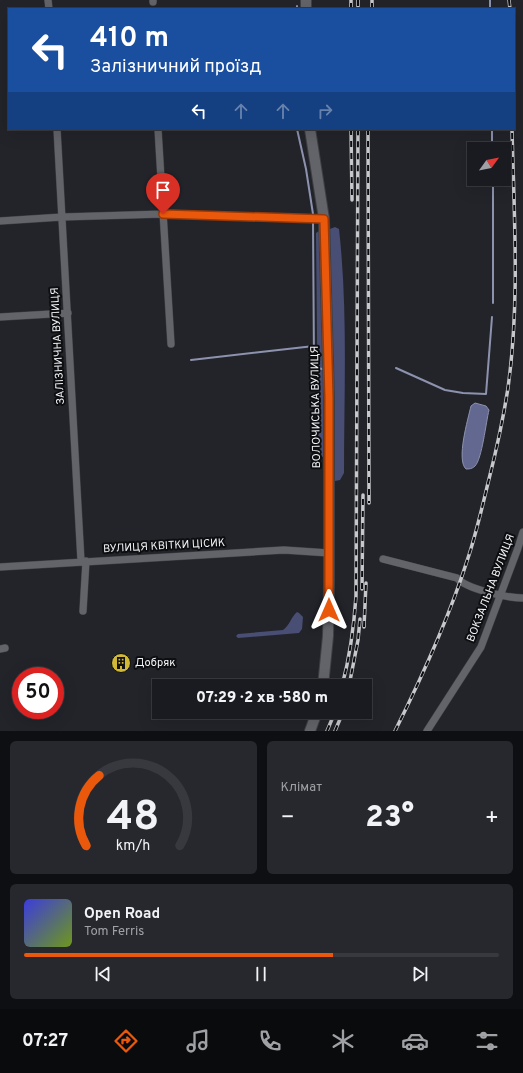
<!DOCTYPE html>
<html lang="uk">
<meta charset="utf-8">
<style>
body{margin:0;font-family:Overpass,sans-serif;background:#27282d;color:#f1f3f6;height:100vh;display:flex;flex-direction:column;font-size:15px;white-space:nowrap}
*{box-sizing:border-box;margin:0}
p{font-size:13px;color:#9fa1a5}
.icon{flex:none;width:22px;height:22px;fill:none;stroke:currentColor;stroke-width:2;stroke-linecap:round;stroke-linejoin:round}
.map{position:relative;height:731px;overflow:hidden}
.drawer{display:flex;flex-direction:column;gap:10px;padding:10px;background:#0e0f12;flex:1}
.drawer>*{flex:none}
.hud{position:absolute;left:8px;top:8px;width:507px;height:122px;border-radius:0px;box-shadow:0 4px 16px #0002,0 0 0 1px #38393e;background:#1a4fa0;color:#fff;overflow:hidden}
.needle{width:26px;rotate:57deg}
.fabs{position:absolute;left:467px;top:142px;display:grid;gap:8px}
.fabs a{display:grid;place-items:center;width:44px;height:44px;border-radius:0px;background:#1a1b20;box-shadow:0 4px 16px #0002,0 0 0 1px #38393e;font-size:20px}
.speed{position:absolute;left:12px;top:667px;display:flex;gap:8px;font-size:20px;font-weight:700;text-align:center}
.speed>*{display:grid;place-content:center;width:52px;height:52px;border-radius:50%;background:#1a1b20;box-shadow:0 4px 16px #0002,0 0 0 1px #38393e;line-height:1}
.speed .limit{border:6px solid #d22;background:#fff;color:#111}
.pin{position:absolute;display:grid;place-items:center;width:34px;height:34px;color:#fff;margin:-41px -17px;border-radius:50% 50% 50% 0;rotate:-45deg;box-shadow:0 0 4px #0007}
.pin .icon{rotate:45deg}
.me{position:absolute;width:44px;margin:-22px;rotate:0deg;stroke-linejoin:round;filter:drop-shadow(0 0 3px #0008)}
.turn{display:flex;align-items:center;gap:14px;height:84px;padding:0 16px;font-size:18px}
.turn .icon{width:52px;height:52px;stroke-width:2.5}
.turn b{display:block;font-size:28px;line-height:34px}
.lanes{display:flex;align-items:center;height:38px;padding:0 16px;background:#0003;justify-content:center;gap:20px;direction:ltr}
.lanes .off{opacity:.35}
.big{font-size:30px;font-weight:800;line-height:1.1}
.drawer .widget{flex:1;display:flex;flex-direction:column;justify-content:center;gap:6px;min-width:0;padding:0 14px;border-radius:6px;background:#27282d}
.drawer .dial{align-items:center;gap:0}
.dial svg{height:104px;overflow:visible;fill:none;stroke:#38393e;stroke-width:7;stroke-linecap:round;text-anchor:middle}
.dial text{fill:#f1f3f6;stroke:none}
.song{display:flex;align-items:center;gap:12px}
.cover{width:48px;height:48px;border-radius:6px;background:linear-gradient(135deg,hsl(240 70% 55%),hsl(80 70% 35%))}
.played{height:4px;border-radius:2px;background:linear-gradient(90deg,#ea580c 65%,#38393e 65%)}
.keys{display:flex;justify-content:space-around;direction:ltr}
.heat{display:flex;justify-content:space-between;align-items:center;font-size:22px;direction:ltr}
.drawer .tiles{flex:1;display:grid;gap:10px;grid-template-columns:1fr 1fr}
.widget:last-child{grid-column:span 2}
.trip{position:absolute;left:152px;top:679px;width:220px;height:40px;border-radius:0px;background:#1a1b20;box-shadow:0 4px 16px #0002,0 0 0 1px #38393e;font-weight:800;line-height:40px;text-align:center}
.menu{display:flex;height:64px;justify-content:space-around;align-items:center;background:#0a0b0d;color:#9fa1a5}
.menu .icon{width:28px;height:28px}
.menu .active{color:#ea580c}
.menu b{font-size:18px;color:#f1f3f6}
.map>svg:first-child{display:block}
.forest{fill:#494e74}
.water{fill:#62688f;stroke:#8d92ae}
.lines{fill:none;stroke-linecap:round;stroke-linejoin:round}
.stream{stroke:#8d92ae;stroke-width:2}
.minor-casing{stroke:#3f4044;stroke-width:8}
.secondary-casing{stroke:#3f4044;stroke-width:12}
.minor{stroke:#63646a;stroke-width:7}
.secondary{stroke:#63646a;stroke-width:10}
.rail-casing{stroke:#c7c8cc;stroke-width:3.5}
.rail{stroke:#0d0e10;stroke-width:2;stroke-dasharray:6;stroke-linecap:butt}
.route-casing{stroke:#983908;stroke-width:10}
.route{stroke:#ea580c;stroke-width:7}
.labels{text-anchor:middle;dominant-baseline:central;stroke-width:4;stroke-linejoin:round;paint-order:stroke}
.street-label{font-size:11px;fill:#f2f3f7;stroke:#0d0e10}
.poi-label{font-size:11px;fill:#f2f3f7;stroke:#0d0e10;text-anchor:start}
</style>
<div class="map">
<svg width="523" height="731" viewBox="0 0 523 731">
<rect width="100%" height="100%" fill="#23242a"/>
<!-- forest -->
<path class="forest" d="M 335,227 L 339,229 C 348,310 344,392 344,473 L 340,480 L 335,481 L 332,477 L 330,229 Z
M 319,231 L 321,232 L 327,454 L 323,457 L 318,454 L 318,433 L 316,233 Z
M 297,612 L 299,613 L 303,617 L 302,629 L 299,633 L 238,638 L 236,636 L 238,634 L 283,630 C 290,625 291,617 297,612 Z"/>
<!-- water -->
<path class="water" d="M 475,403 L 486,406 L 489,410 C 486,422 482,459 475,466 C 472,469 469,469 466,469 C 456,460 468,419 471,406 Z"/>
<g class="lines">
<!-- stream -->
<path class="stream" d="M 490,0 L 490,9
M 297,9 L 297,6
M 297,129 L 306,169 L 313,214
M 492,129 L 492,149
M 493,179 L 493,303
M 313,221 L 314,363 L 316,367 L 322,369
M 191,360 L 314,346
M 396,368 L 445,390 L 463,393 L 486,394 L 492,317"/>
<!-- minor casing -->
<g class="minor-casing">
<path id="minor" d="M 48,0 L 49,9
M 153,0 L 153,2
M 57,129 L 81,561
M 158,129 L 171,344
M 0,221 L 62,217 L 163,214 L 324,219
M 0,317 L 68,313
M 383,559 L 457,578 C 466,589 508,598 523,598
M 0,567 L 284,550 L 329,553
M 83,611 L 86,561
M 0,649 L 5,648
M 427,731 L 481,647 L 518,548 L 523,532"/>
</g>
<!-- secondary casing -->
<g class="secondary-casing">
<path id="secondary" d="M 306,9 L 306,0
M 310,129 L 324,219 L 329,397 L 329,585 L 328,636 L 323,686
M 310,731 L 317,712"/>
</g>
<!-- minor -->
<use href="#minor" class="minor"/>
<!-- secondary -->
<use href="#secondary" class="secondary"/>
<!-- rail casing -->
<g class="rail-casing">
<path id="rail" d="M 358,0 L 358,9
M 509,0 L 510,9
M 351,9 L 351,0
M 372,9 L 372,0
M 351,129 L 352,200
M 368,129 L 369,503
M 362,589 L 363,495
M 364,627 L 366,583
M 342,686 C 350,656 354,626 356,596 L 358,129
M 349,686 L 358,640 L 360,619
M 327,731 L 335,712
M 335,731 L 343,712
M 395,731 C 423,675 449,618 468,558 C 476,534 482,508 488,483 C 496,452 503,420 508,388 C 520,302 514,215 512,129"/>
</g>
<!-- rail -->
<use href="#rail" class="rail"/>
</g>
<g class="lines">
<!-- route casing -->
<g class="route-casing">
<path id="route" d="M 163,214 L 324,219 L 329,397 L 329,610"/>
</g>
<!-- route -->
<use href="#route" class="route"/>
</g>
<!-- icons -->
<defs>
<g id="building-disc" transform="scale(1)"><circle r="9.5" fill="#d0b736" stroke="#0d0e10"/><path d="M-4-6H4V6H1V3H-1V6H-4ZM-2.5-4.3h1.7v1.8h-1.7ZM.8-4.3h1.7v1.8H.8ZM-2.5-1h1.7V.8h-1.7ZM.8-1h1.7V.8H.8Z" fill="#111"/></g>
</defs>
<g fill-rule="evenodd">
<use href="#building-disc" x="121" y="663"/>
</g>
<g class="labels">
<!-- street labels -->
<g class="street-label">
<text transform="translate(58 346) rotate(-93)">ЗАЛІЗНИЧНА ВУЛИЦЯ</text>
<text transform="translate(316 407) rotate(-91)">ВОЛОЧИСЬКА ВУЛИЦЯ</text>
<text transform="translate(164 546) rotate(-3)">ВУЛИЦЯ КВІТКИ ЦІСИК</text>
<text transform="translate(491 588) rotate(-69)">ВОКЗАЛЬНА ВУЛИЦЯ</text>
</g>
<!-- poi labels -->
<g class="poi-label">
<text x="135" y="663">Добряк</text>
</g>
</g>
</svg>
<div class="fabs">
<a><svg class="needle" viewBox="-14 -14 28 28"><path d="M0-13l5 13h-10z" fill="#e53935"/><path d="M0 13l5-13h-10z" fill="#9fa1a5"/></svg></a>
</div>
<div class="speed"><div class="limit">50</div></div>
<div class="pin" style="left:163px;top:214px;background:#d93025"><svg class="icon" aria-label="arrive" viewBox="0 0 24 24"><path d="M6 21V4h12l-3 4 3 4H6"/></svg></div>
<svg class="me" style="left:329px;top:610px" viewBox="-20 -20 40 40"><path d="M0-17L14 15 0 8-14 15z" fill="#ea580c" stroke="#fff" stroke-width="4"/></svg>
<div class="trip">07:29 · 2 хв · 580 m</div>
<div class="hud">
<div class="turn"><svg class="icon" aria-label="left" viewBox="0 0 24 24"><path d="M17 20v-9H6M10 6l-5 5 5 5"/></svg><div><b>410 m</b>Залізничний проїзд</div></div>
<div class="lanes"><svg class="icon" aria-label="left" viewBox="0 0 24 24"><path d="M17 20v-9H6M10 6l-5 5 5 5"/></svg><svg class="icon off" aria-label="ahead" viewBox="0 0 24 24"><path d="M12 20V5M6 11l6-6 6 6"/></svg><svg class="icon off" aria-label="ahead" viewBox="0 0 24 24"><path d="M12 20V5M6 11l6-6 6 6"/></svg><svg class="icon off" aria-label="right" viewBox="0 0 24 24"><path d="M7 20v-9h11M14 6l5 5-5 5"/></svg></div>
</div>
</div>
<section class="drawer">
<div class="tiles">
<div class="widget dial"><svg viewBox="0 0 100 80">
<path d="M14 69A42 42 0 1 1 86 69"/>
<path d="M14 69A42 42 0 0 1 24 15" stroke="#ea580c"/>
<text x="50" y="56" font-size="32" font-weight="700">48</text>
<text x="50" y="72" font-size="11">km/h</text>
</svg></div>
<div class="widget"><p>Клімат</p>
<div class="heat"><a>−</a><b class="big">23°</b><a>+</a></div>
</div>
<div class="widget">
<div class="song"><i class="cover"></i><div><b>Open Road</b><p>Tom Ferris</p></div></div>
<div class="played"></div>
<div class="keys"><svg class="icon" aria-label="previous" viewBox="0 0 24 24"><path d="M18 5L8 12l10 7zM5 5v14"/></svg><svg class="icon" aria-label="pause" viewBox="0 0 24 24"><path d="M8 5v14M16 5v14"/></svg><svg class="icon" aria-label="next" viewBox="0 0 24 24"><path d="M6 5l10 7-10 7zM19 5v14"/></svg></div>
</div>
</div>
</section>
<nav class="menu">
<b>07:27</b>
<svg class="icon active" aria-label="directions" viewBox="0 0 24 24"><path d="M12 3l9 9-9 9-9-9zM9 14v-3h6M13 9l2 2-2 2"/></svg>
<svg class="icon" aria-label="music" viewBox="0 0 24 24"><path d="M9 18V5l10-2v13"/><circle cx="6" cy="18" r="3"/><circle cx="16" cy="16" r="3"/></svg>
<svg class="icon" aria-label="phone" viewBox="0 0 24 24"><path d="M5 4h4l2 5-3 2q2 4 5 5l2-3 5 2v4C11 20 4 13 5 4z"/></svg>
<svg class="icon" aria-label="climate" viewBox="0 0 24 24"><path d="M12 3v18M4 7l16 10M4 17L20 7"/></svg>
<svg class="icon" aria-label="car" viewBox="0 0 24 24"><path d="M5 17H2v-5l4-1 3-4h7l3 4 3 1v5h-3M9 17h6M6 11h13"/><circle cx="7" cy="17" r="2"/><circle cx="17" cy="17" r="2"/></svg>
<svg class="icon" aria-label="filters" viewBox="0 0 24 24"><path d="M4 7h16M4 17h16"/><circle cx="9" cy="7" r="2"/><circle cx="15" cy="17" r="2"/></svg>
</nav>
